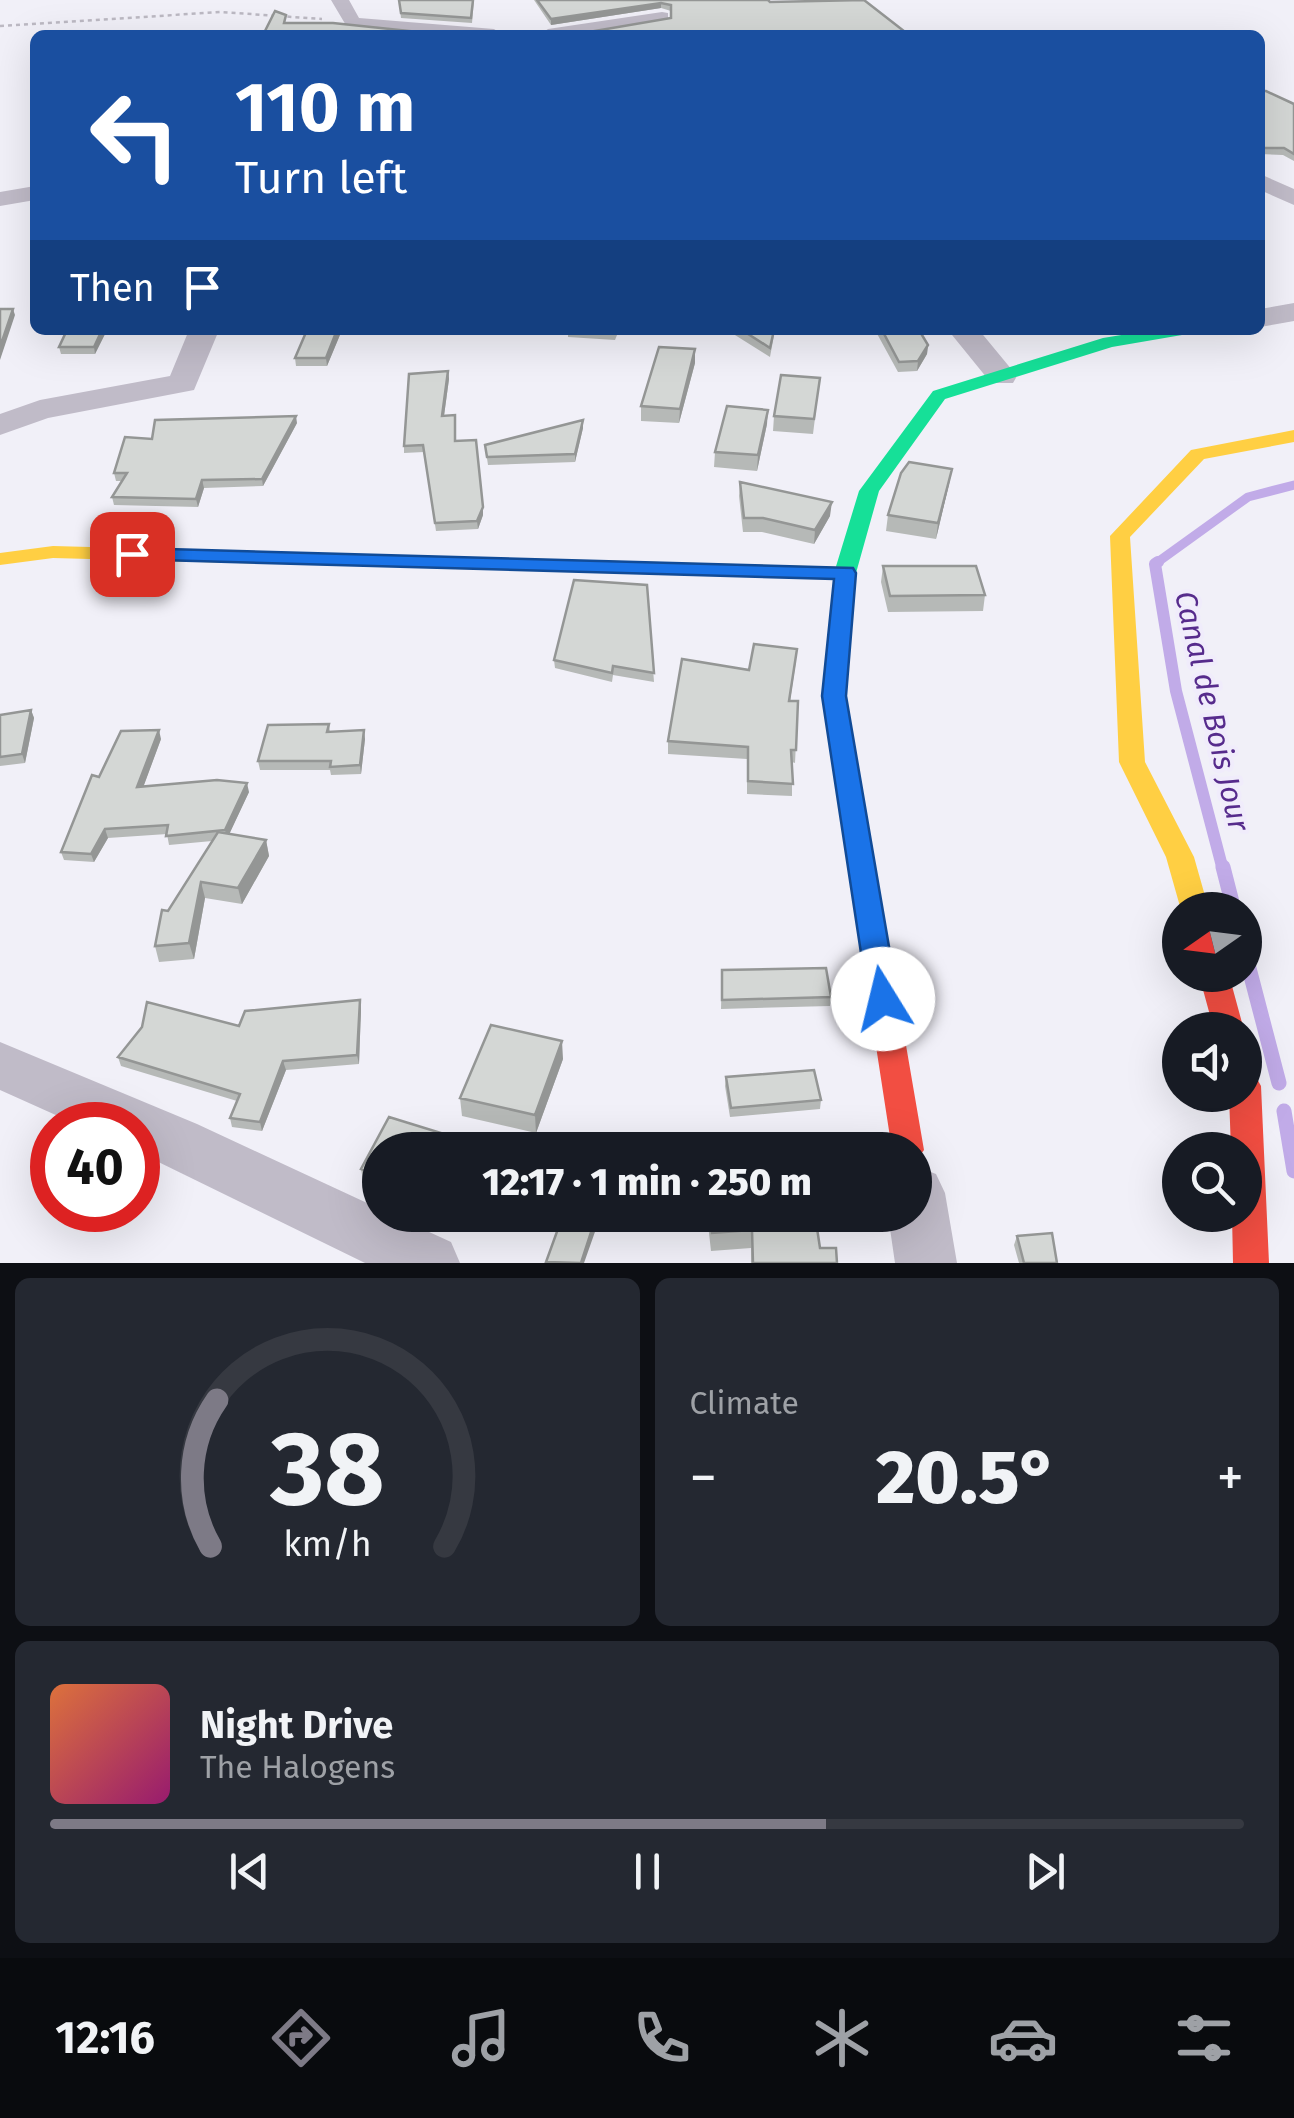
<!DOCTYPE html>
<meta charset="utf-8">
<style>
body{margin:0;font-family:"Fira Sans",sans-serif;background:#242831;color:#f1f3f6;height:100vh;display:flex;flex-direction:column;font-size:38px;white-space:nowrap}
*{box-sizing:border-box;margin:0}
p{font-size:32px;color:#9ea1a6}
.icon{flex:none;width:55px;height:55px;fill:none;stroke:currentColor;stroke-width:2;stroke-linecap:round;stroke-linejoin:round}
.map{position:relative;height:1263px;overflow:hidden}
.side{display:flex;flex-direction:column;gap:15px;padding:15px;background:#0d0f14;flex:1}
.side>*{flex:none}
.guide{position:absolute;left:30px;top:30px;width:1235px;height:305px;border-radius:15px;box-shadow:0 10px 40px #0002;background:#1a4fa0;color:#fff;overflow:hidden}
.needle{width:65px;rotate:256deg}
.tools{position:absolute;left:1162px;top:892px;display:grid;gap:20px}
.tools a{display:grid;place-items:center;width:100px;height:100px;border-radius:50%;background:#171b24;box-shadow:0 10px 40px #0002;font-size:50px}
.speed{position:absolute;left:30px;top:1102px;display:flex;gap:20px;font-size:50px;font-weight:700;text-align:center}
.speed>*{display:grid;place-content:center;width:130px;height:130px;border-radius:50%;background:#171b24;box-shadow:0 10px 40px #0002;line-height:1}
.speed .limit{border:15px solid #d22;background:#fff;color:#111}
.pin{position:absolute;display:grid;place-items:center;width:85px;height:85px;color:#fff;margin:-42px;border-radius:20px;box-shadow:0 5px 15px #0006}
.me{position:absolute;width:110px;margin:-55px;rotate:351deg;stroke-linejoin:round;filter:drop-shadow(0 0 8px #0008)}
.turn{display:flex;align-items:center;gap:35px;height:210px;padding:0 40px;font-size:45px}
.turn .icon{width:130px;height:130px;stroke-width:2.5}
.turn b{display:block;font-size:70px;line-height:85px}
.then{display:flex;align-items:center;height:95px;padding:0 40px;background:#0003;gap:20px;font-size:38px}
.big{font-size:75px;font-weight:800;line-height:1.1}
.side .tile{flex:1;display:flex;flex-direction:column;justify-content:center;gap:15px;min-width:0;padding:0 35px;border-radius:15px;background:#242831}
.side .dial{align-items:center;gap:0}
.dial svg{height:260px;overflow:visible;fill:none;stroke:#363941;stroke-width:7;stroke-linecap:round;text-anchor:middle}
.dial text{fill:#f1f3f6;stroke:none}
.song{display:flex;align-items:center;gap:30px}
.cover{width:120px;height:120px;border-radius:15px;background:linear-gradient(135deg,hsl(20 70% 55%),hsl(320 70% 35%))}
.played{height:10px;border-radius:5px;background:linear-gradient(90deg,#7d7a86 65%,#363941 65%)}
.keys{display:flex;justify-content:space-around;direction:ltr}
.heat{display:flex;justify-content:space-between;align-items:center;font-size:55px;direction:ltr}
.side .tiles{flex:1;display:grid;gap:15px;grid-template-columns:1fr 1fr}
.tile:last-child{grid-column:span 2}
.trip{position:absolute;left:362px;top:1132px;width:570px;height:100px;border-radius:50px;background:#171b24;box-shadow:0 10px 40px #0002;font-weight:800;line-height:100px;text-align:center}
.dock{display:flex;height:160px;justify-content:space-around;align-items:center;background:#090b0e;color:#9ea1a6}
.dock .icon{width:70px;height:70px}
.dock .current{color:#7d7a86}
.dock b{font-size:45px;color:#f1f3f6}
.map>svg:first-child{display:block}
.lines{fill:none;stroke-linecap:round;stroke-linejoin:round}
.stream-far2{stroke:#c1abe8;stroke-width:9}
.stream-far1{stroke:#c1abe8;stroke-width:12}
.stream{stroke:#c1abe8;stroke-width:15}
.path{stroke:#bcb9c3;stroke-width:2.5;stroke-dasharray:4 4;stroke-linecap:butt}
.street{fill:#c0bbc8;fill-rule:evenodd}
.fast{fill:#16e098;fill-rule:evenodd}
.slow{fill:#ffcf43;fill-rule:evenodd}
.jam{fill:#f24e42;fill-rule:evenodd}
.wall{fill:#b6b9b7}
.shaded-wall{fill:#949695}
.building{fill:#d4d7d5;stroke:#949695;stroke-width:2.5}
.route{fill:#1a73e8;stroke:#114b97;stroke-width:2.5}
.labels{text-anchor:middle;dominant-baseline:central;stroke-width:8;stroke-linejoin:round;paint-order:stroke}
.water-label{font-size:30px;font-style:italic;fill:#562b8c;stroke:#f0ecfb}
</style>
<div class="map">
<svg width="1294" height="1263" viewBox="0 0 1294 1263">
<rect width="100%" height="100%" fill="#f1f0f8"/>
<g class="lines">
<!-- stream-far2 -->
<path class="stream-far2" d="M 1155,564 L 1248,497 L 1294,485"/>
<!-- stream-far1 -->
<path class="stream-far1" d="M 1158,562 L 1155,564 L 1176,691 L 1223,870"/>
<!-- stream -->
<path class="stream" d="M 1223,867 L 1234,910
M 1245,953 L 1279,1083
M 1284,1111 L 1294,1171"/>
<!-- path -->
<path class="path" d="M 0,26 L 221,12 L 322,19"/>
<!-- street -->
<path class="street" d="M 331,0 L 349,0 L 359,18 L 494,29 L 503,35 L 429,35 L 353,28 L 347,27 Z
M 662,12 L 668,13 L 668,21 L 583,35 L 539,35 L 548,29 Z
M 1260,174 L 1294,189 L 1294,205 L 1260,190 Z
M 35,186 L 35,200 L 0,206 L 0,192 Z
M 1294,303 L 1294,321 L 1260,327 L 1260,309 Z
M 189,330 L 219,330 L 194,390 L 48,418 L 0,435 L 0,414 L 40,400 L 170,376 Z
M 948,330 L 979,330 L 1017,376 L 1013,383 L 991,383 Z
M 0,1042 L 197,1124 L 380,1209 L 380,1215 L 392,1215 L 451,1242 L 460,1263 L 365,1263 L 138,1152 L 138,1125 L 78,1125 L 0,1090 Z
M 915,1166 L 936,1174 L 945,1193 L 957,1263 L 895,1263 L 888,1215 L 915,1215 Z"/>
<!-- fast -->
<path class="fast" d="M 1152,330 L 1190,330 L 1182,335 L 1112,347 L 945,399 L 879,491 L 856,573 L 851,630 L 848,635 L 832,635 L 829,630 L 834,573 L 859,491 L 933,391 L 1103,338 Z"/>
<!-- slow -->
<path class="slow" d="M 1294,430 L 1294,442 L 1204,459 L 1130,537 L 1145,762 L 1194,857 L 1209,910 L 1181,910 L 1166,857 L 1119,762 L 1110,536 L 1191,450 Z
M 53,546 L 845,567 L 856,573 L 845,579 L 53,558 L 0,565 L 0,553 Z"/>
<!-- jam -->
<path class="jam" d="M 840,623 L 851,630 L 846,696 L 924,1150 L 915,1162 L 915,1150 L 892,1150 L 822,696 L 829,630 Z
M 1199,975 L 1229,975 L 1244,1030 L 1214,1030 Z
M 1245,1073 L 1256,1077 L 1261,1086 L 1269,1263 L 1233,1263 L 1232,1215 L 1245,1215 L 1245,1150 L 1231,1150 L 1229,1095 L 1245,1095 Z"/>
</g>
<!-- wall -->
<path class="wall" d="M 399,0 L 474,0 L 472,23 L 401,18 Z
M 534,0 L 768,0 L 770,2 L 909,35 L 561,35 L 561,33 L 583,33 L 671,18 L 671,11 L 661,8 L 551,25 Z
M 1260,91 L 1294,104 L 1294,161 L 1283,155 L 1260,154 Z
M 67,330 L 107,330 L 95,354 L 61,354 L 59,347 Z
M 307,330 L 342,330 L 327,366 L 296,366 L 295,358 Z
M 568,330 L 619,330 L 615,340 L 568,337 Z
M 727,330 L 775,330 L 770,357 Z
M 875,330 L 919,330 L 928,345 L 927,354 L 917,371 L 898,372 Z
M 695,349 L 695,363 L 679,423 L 641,421 L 641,406 Z
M 448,371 L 449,379 L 444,416 L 456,423 L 456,441 L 483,515 L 478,529 L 436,531 L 424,452 L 404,453 L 404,446 Z
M 820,378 L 813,434 L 773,431 L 774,416 Z
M 583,420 L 583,428 L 575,462 L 488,465 L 485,445 Z
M 297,423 L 263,486 L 204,488 L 198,507 L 114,505 L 112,497 L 122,481 L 116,481 L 114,473 L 152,439 Z
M 767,424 L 757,471 L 714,467 L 715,452 Z
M 952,469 L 949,484 L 936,539 L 886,531 L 888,515 Z
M 740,482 L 830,516 L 814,544 L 762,532 L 743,532 L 739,496 Z
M 883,566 L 985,595 L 983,611 L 888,612 L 881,582 Z
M 647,585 L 654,682 L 613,675 L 612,682 L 555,668 L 554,660 Z
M 796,661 L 790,701 L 798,701 L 795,763 L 792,762 L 792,796 L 747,794 L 747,759 L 668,754 L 668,741 L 749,670 Z
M 31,710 L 34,718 L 25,763 L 0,766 L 0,715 Z
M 329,724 L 330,732 L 365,739 L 361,774 L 331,775 L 330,770 L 260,770 L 258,761 Z
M 161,739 L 143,787 L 249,792 L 229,834 L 266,840 L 269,856 L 242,904 L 205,898 L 194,959 L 159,962 L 155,946 L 168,911 L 212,841 L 169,845 L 167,834 L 108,838 L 94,862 L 64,860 L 61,852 L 99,777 Z
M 722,970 L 831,997 L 830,1006 L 721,1009 Z
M 360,1000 L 361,1009 L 359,1064 L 286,1070 L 262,1131 L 232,1127 L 230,1118 L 237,1101 L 121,1066 L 118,1057 L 239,1026 Z
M 563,1059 L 536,1133 L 462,1116 L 460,1098 Z
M 726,1077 L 821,1100 L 820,1109 L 730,1117 L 725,1086 Z
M 380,1150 L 380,1192 L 364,1186 L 361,1169 Z
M 707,1215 L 815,1215 L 820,1248 L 837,1263 L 751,1263 L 751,1248 L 711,1251 Z
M 1017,1236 L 1057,1263 L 1019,1263 L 1014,1245 Z"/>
<!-- shaded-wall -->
<path class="shaded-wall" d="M 661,3 L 661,8 L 551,25 L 551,19 Z
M 13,309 L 15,315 L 0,360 L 0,347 Z
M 102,330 L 107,330 L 95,354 L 94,347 Z
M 337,330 L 342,330 L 327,366 L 326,358 Z
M 928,345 L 927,354 L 917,371 L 918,361 Z
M 695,349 L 695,363 L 679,423 L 680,409 Z
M 448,371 L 449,379 L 443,423 L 442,416 Z
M 768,410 L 767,424 L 757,471 L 758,455 Z
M 296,416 L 297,423 L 263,486 L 262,479 Z
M 583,420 L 583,428 L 575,462 L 575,454 Z
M 952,469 L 949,484 L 936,539 L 938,523 Z
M 202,480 L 204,488 L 198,507 L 196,499 Z
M 832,502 L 830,516 L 814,544 L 815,530 Z
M 483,507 L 483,515 L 478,529 L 477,521 Z
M 31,710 L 34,718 L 25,763 L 22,754 Z
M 159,730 L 161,739 L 140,796 L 137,787 Z
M 364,730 L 365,739 L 361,774 L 360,765 Z
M 247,783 L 249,792 L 227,839 L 225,830 Z
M 105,829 L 108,838 L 94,862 L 91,854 Z
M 266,840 L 269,856 L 242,904 L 238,888 Z
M 201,882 L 205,898 L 194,959 L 189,943 Z
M 360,1000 L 361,1009 L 359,1064 L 357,1055 Z
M 562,1041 L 563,1059 L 536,1133 L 535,1115 Z
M 283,1061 L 286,1070 L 262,1131 L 260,1122 Z
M 441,1133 L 444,1150 L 433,1150 Z
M 595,1220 L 596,1229 L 584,1263 L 581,1263 Z"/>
<!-- building -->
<path class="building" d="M 399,0 L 473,0 L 471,18 L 401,13 Z
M 537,0 L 768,0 L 770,2 L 864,0 L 909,35 L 563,35 L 561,33 L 583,33 L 671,18 L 671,5 L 661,3 L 551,19 Z
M 275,11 L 286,15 L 284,23 L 333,23 L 428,33 L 470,33 L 470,35 L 263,35 Z
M 1260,91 L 1266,91 L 1294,104 L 1294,154 L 1284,148 L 1260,148 Z
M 0,309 L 13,309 L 0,347 Z
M 67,330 L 102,330 L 94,347 L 59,347 Z
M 307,330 L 337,330 L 326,358 L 295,358 Z
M 742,330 L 774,330 L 770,348 Z
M 882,330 L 919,330 L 928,345 L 918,361 L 899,362 Z
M 659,347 L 695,349 L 680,409 L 641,406 Z
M 448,371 L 442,416 L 455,415 L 455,441 L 476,440 L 483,507 L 477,521 L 435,523 L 423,445 L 404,446 L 409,374 Z
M 781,375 L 820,378 L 814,419 L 774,416 Z
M 727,406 L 768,410 L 758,455 L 715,452 Z
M 296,416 L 262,479 L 202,480 L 196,499 L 112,497 L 127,473 L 114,473 L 125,437 L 152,439 L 155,420 Z
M 583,420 L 575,454 L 487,457 L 485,445 Z
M 909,462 L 952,469 L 938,523 L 888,515 L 901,473 Z
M 740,482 L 832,502 L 815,530 L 763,518 L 744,518 Z
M 883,566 L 976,566 L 985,595 L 890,596 Z
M 574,580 L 647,585 L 654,673 L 613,666 L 612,673 L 554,660 Z
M 754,644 L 797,649 L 789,701 L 798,701 L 796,750 L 791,750 L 793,784 L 748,781 L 748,747 L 668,741 L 682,659 L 749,670 Z
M 31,710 L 22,754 L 0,757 L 0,715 Z
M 329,724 L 327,732 L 364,730 L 360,765 L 330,767 L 331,761 L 258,761 L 268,725 Z
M 159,730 L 137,787 L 217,780 L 247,783 L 225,830 L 166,836 L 168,825 L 105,829 L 91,854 L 61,852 L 92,775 L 99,777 L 121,731 Z
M 218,832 L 266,840 L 238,888 L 201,882 L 189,943 L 155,946 L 162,910 L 168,911 Z
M 826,968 L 831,997 L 722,1000 L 722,970 Z
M 360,1000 L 357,1055 L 283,1061 L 260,1122 L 230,1118 L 240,1094 L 118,1057 L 142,1027 L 147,1002 L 239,1026 L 245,1011 Z
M 491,1025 L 562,1041 L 535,1115 L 460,1098 Z
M 814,1070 L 821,1100 L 731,1108 L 726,1077 Z
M 389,1117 L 441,1133 L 433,1150 L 380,1150 L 380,1175 L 361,1169 Z
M 563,1215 L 576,1215 L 595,1220 L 581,1263 L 546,1262 Z
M 710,1215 L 815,1215 L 820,1248 L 836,1248 L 837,1263 L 753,1263 L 752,1230 L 712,1233 Z
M 1052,1233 L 1057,1263 L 1024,1263 L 1017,1236 Z"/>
<!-- route -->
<path class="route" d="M 132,548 L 853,568 L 856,573 L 846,696 L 898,999 L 894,1007 L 883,1011 L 873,1007 L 868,999 L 822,696 L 834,579 L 125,559 L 122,554 L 125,550 Z"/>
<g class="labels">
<!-- water labels -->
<g class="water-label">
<text transform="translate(1212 711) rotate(77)">Canal de Bois Jour</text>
</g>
</g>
</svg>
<div class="tools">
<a><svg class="needle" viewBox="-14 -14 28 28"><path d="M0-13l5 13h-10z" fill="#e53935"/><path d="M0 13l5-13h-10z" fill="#9ea1a6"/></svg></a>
<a><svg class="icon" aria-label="sound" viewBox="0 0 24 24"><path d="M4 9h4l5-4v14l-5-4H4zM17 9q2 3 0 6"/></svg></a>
<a><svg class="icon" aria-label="search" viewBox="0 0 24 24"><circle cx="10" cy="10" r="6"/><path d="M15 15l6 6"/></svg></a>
</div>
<div class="speed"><div class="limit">40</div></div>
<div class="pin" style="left:132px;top:554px;background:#d93025"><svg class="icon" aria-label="arrive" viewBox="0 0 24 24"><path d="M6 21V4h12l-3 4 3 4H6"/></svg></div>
<svg class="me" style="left:883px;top:999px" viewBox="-20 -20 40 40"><circle r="19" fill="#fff"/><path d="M0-13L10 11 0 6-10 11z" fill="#1a73e8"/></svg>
<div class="trip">12:17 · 1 min · 250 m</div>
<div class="guide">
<div class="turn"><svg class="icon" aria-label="left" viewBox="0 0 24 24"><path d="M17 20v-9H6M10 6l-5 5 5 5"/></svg><div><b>110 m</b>Turn left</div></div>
<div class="then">Then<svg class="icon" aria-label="arrive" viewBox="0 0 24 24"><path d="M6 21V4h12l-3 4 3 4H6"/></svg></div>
</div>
</div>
<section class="side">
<div class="tiles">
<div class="tile dial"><svg viewBox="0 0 100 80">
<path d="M14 69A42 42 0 1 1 86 69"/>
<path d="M14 69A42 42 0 0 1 16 24" stroke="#7d7a86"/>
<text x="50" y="56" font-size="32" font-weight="700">38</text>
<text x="50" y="72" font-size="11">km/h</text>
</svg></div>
<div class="tile"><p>Climate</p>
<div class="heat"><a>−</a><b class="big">20.5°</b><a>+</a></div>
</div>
<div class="tile">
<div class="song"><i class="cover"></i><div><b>Night Drive</b><p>The Halogens</p></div></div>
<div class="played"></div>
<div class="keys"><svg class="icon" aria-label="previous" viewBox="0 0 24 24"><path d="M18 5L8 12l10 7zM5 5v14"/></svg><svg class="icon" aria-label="pause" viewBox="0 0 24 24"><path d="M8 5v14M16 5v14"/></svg><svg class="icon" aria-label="next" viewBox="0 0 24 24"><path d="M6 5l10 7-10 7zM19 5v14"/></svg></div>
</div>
</div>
</section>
<nav class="dock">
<b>12:16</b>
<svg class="icon current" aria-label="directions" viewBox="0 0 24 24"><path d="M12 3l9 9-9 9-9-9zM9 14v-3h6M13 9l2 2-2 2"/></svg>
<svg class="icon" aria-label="music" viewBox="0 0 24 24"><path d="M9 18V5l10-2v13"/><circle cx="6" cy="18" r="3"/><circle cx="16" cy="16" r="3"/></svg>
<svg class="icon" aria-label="phone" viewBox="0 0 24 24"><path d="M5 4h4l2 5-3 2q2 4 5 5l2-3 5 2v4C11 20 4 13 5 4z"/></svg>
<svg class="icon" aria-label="climate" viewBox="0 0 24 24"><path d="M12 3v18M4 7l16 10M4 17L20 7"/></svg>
<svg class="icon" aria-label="car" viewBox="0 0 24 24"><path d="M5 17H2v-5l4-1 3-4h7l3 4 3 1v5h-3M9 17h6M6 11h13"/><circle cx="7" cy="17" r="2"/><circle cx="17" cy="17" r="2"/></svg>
<svg class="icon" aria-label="filters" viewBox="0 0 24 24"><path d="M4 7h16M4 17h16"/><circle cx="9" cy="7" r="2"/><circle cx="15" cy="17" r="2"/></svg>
</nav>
